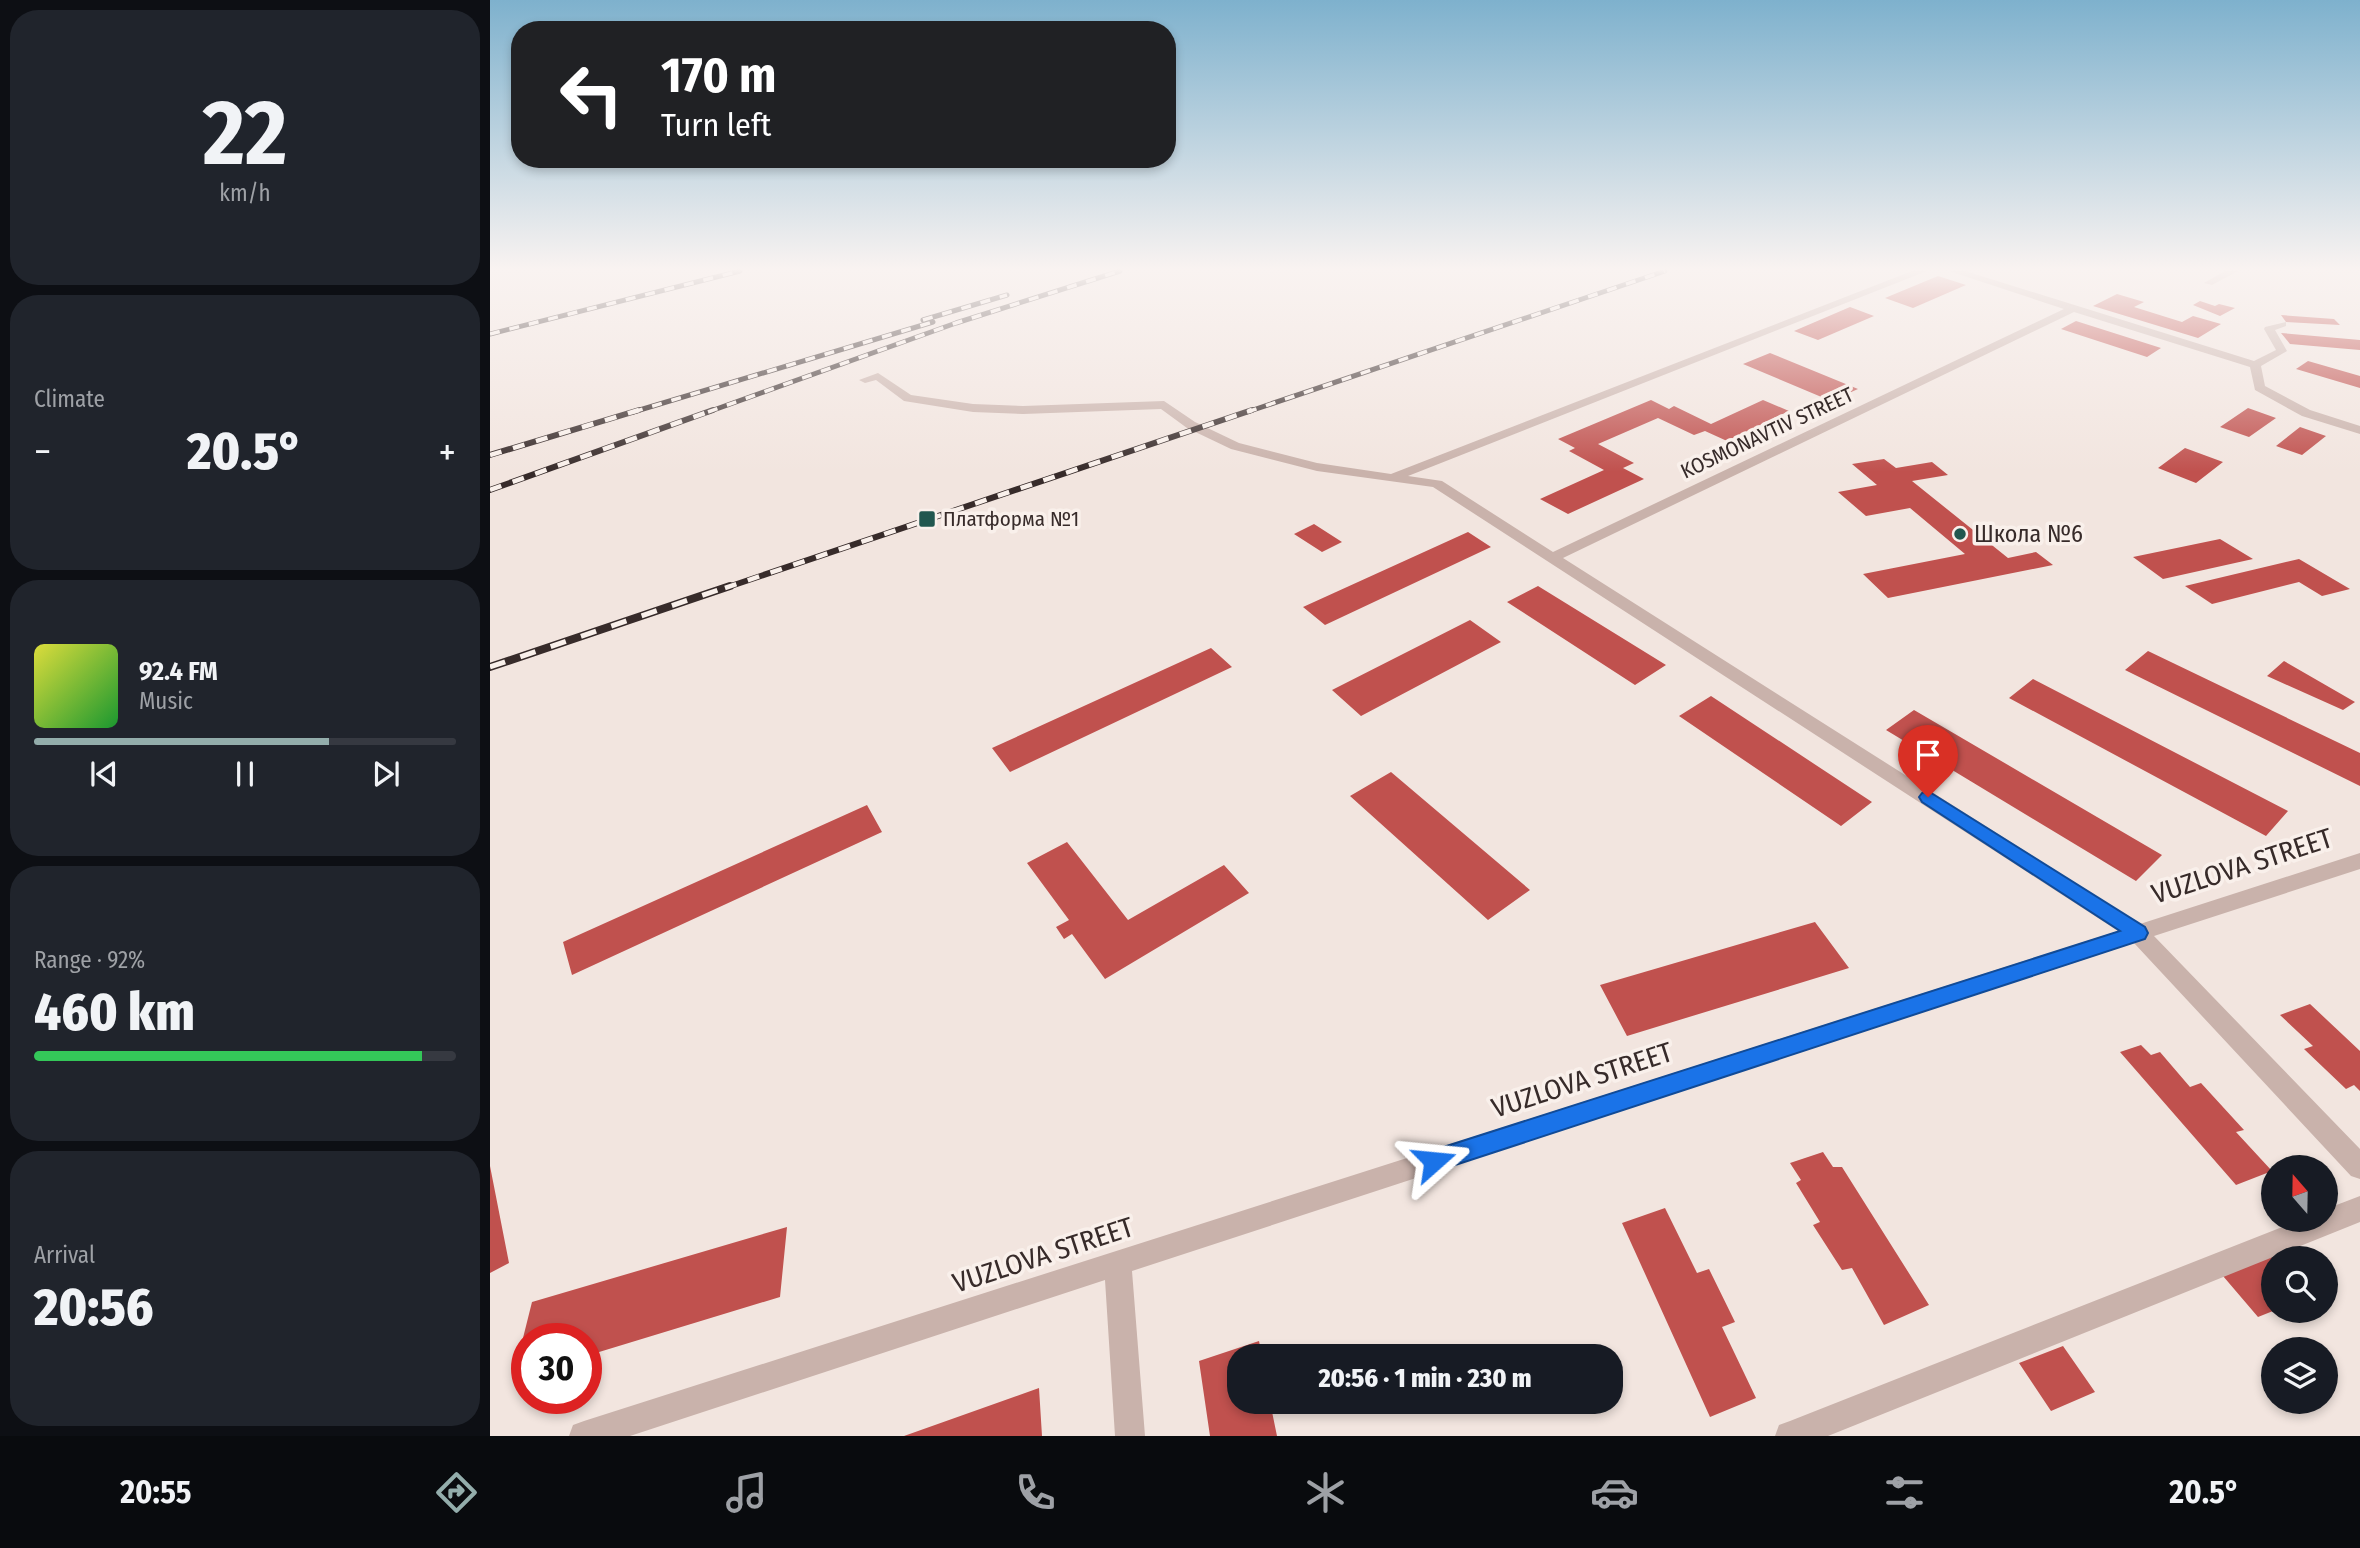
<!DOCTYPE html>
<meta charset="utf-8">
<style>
body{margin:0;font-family:"Fira Sans Condensed",sans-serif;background:#20242c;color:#f1f3f6;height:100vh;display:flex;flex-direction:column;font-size:26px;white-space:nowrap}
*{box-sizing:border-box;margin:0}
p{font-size:23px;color:#9ea1a6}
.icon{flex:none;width:38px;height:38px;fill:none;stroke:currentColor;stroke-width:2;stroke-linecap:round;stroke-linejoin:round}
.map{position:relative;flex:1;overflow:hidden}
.panel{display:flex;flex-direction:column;gap:10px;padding:10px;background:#0d0f14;width:490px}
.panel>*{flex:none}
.top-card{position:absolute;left:21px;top:21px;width:665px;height:147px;border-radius:28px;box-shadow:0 4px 10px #0003;background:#202124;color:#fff;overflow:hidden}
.needle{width:46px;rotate:340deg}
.fabs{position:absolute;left:1771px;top:1155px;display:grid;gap:14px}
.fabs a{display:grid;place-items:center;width:77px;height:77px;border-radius:50%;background:#171b24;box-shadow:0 4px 10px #0003;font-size:35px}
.speed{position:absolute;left:21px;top:1323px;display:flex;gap:14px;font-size:35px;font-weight:700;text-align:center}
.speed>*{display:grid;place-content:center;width:91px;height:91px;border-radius:50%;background:#171b24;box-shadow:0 4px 10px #0003;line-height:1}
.speed .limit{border:10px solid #d22;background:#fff;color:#111}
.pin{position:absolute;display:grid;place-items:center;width:60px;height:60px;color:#fff;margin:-72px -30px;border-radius:50% 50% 50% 0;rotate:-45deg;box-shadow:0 0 7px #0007}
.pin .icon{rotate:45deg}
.me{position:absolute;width:77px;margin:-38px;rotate:72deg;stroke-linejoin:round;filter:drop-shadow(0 0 5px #0008)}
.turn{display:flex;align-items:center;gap:24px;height:147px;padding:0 35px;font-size:32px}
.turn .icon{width:91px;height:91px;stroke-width:2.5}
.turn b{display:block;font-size:49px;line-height:60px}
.big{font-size:52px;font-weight:800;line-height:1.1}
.panel .widget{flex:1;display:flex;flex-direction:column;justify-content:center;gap:10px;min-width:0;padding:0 24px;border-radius:28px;background:#20242c}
.panel .dial{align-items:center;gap:0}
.dial b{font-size:91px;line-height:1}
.song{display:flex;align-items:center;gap:21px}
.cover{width:84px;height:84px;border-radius:10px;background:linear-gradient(135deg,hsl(60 70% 55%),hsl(130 70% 35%))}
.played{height:7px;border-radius:4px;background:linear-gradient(90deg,#93adab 70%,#363941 70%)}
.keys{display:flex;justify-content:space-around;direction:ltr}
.heat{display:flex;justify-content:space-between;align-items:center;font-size:38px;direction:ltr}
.charge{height:10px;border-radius:5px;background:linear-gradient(90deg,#34c759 92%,#363941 0)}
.trip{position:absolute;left:737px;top:1344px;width:396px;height:70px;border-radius:28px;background:#171b24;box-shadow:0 4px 10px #0003;font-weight:800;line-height:70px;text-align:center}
.tabs{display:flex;height:112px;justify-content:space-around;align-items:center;background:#090b0e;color:#9ea1a6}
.tabs .icon{width:49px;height:49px}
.tabs .on{color:#93adab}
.tabs b{font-size:32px;color:#f1f3f6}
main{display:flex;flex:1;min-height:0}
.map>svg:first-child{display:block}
.building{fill:#c0514e}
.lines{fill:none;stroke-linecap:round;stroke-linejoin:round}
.minor{fill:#c9b2ab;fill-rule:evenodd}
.rail-far2-casing{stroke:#372b2a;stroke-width:5}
.rail-far1-casing{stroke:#372b2a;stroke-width:6}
.rail-casing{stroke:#372b2a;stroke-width:8}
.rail-far2{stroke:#f9f0eb;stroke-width:3.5;stroke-dasharray:10;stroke-linecap:butt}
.rail-far1{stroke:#f9f0eb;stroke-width:4.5;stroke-dasharray:12;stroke-linecap:butt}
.rail{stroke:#f9f0eb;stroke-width:5;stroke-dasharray:16;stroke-linecap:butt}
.route{fill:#1a73e8;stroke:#114b97;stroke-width:2}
.poi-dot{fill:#21574f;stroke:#f9f0eb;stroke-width:2.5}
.labels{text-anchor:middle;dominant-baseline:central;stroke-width:7;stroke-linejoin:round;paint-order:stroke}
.far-street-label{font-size:21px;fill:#372b2a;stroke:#f9f0eb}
.far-poi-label{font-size:21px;fill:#372b2a;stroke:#f9f0eb;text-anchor:start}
.poi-label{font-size:24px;fill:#372b2a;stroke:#f9f0eb;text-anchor:start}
.near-street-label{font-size:28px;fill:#372b2a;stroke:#f9f0eb}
</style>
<main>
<section class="panel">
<div class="widget dial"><b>22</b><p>km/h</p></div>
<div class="widget"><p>Climate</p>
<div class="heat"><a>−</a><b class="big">20.5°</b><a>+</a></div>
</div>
<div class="widget">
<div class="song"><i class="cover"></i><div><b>92.4 FM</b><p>Music</p></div></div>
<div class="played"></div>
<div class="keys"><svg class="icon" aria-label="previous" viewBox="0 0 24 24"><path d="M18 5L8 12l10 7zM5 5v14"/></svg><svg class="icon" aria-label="pause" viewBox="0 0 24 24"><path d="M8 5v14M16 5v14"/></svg><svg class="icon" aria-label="next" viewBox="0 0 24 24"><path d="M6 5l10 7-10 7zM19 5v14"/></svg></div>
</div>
<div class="widget"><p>Range · 92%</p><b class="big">460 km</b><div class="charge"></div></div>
<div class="widget"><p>Arrival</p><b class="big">20:56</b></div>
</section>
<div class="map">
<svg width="1870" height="1436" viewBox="0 0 1870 1436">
<rect width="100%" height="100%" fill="#f2e5df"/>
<!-- building -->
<path class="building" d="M 1448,276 L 1476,285 L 1423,308 L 1395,298 Z
M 1627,294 L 1654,302 L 1644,307 L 1692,322 L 1703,316 L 1731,324 L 1708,338 L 1603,306 Z
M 1710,301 L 1725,306 L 1729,304 L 1745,308 L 1730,316 L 1703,305 Z
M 1360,307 L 1384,316 L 1328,340 L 1304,331 Z
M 1791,315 L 1844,319 L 1850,325 L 1796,322 Z
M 1586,321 L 1671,348 L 1657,357 L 1571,329 Z
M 1791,333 L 1870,340 L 1870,350 L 1800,344 Z
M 1280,353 L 1368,389 L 1341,401 L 1253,364 Z
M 1818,361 L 1870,376 L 1870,388 L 1806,369 Z
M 1161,400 L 1179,409 L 1184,406 L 1221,424 L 1273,400 L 1299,411 L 1237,441 L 1215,431 L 1204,435 L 1168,418 L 1108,444 L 1144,463 L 1133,468 L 1154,479 L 1078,514 L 1050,499 L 1114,470 L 1079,451 L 1085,448 L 1068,439 Z
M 1758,408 L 1786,418 L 1759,437 L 1730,427 Z
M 1810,427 L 1836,436 L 1812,455 L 1786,446 Z
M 1695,448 L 1733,462 L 1706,483 L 1668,468 Z
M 1394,459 L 1406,468 L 1442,462 L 1458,475 L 1422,481 L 1518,558 L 1546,552 L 1563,565 L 1398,598 L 1373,574 L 1475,554 L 1420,508 L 1376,516 L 1348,492 L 1387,485 L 1362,464 Z
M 824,524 L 852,542 L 832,552 L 804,534 Z
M 978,532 L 1001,547 L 835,625 L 813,607 Z
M 1730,539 L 1763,559 L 1673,579 L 1643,557 Z
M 1809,559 L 1860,589 L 1832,596 L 1809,582 L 1722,604 L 1695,586 Z
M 1048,586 L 1176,665 L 1145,685 L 1017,602 Z
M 980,620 L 1011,642 L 871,716 L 842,690 Z
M 721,648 L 742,667 L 520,772 L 502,748 Z
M 1658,651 L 1870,753 L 1870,786 L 1635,670 Z
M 1794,661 L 1865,702 L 1853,710 L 1777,676 Z
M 1543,679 L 1798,811 L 1776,836 L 1519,698 Z
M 1221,696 L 1382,802 L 1351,826 L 1189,716 Z
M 1424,710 L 1672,855 L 1646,881 L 1396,730 Z
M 901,772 L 1040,890 L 998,920 L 860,796 Z
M 377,805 L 392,832 L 82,975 L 73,942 Z
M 577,842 L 638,920 L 734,865 L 759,893 L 615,979 L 582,934 L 574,939 L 566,927 L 579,920 L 537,863 Z
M 1325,922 L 1359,968 L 1137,1036 L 1110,985 Z
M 1820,1004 L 1870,1051 L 1870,1091 L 1864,1085 L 1856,1089 L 1814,1049 L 1823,1046 L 1790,1015 Z
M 1651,1045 L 1661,1055 L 1670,1052 L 1700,1087 L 1711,1083 L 1754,1130 L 1746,1132 L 1782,1171 L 1746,1185 L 1630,1052 Z
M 1333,1152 L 1343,1167 L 1352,1167 L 1439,1305 L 1394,1325 L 1362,1268 L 1352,1270 L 1323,1225 L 1330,1222 L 1306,1183 L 1311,1180 L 1300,1163 Z
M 0,1166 L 19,1263 L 0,1273 Z
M 1175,1208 L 1207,1273 L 1219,1269 L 1245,1322 L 1232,1327 L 1266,1398 L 1220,1417 L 1132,1223 Z
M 297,1227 L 290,1297 L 96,1356 L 96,1339 L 37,1339 L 37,1374 L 23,1378 L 42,1302 Z
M 1790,1252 L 1796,1258 L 1783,1258 L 1783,1311 L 1768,1317 L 1733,1276 Z
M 769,1341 L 772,1356 L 749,1356 L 749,1402 L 780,1402 L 787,1436 L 720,1436 L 709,1361 Z
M 1573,1346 L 1605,1392 L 1561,1411 L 1529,1363 Z
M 549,1388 L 552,1436 L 414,1436 Z"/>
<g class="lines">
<!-- minor -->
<path class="minor" d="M 1422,271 L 1437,271 L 918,476 L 952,481 L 1063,552 L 1574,309 L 1459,271 L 1475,271 L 1764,361 L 1786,350 L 1774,329 L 1775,327 L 1796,322 L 1796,326 L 1785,330 L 1797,351 L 1771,366 L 1775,386 L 1820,410 L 1870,426 L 1870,434 L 1812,416 L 1765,390 L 1760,367 L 1584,312 L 1073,558 L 1650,924 L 1870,853 L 1870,869 L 1664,936 L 1870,1149 L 1870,1179 L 1861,1176 L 1644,943 L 642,1271 L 655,1436 L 625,1436 L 615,1280 L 140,1436 L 79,1436 L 83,1425 L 94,1421 L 1628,931 L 943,487 L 827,471 L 741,449 L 697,428 L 671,409 L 533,414 L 483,412 L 414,401 L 386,380 L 375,383 L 369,380 L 388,373 L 421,395 L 483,404 L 533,406 L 674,401 L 705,422 L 749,443 L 827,463 L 901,474 Z
M 1735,271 L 1748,271 L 1722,285 L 1714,283 Z
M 1870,1196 L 1870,1222 L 1338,1436 L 1285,1436 L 1289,1425 L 1300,1421 L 1810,1220 L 1836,1220 L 1836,1209 Z"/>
<!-- rail-far2 casing -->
<g class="rail-far2-casing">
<path id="rail-far2" d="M 433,320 L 517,295
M 0,334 L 250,271
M 143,412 L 443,322
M 218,412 L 466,323 L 630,271
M 757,412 L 1175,271"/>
</g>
<!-- rail-far1 casing -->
<g class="rail-far1-casing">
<path id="rail-far1" d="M 0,455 L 149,410
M 0,490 L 223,410
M 235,588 L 762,410"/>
</g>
<!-- rail casing -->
<g class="rail-casing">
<path id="rail" d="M 0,667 L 240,586"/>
</g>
<!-- rail-far2 -->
<use href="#rail-far2" class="rail-far2"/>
<!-- rail-far1 -->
<use href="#rail-far1" class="rail-far1"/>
<!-- rail -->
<use href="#rail" class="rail"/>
</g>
<!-- sky -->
<linearGradient id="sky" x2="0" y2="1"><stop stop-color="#7eb1cd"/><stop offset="0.57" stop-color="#f9f3f1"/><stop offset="1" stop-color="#f9f3f1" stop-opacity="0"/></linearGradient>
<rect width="1870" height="472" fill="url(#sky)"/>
<!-- route -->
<path class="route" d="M 1438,791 L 1655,927 L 1658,933 L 1655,939 L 944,1172 L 935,1169 L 932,1161 L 935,1153 L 944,1150 L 1630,931 L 1432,802 L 1429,797 L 1432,793 Z"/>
<!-- markers -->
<g class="poi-dot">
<rect x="428" y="510" width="18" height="18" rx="3.5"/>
<circle cx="1470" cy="534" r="7"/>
</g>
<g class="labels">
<!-- far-street labels -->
<g class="far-street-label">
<text transform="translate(1277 433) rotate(-25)">KOSMONAVTIV STREET</text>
</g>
<!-- far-poi labels -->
<g class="far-poi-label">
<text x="453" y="519">Платформа №1</text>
</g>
<!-- poi labels -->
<g class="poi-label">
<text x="1484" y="534">Школа №6</text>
</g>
<!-- near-street labels -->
<g class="near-street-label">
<text transform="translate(1752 866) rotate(-18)">VUZLOVA STREET</text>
<text transform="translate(1092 1080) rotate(-18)">VUZLOVA STREET</text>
<text transform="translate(553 1255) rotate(-18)">VUZLOVA STREET</text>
</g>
</g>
</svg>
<div class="fabs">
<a><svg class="needle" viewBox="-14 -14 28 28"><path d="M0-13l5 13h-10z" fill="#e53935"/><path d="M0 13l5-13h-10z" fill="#9ea1a6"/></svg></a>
<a><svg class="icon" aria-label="search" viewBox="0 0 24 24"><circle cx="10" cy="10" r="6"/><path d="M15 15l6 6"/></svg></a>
<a><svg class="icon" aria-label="layers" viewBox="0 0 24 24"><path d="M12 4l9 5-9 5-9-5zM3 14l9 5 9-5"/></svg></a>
</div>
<div class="speed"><div class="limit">30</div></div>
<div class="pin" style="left:1438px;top:797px;background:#d93025"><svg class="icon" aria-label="arrive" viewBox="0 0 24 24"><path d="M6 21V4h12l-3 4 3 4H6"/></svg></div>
<svg class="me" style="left:944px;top:1161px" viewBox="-20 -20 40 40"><path d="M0-17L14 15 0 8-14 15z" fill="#1a73e8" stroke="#fff" stroke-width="4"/></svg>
<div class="trip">20:56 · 1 min · 230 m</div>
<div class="top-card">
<div class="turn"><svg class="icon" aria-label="left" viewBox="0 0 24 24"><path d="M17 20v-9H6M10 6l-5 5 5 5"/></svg><div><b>170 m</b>Turn left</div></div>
</div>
</div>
</main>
<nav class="tabs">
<b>20:55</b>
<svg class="icon on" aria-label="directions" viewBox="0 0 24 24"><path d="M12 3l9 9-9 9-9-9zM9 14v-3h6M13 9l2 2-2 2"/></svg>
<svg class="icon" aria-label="music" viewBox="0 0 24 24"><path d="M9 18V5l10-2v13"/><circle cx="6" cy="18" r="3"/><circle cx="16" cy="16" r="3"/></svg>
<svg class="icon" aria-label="phone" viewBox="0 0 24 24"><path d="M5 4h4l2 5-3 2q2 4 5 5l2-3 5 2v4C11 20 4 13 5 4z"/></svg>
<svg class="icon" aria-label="climate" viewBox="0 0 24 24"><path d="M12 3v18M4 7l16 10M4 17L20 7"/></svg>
<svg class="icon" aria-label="car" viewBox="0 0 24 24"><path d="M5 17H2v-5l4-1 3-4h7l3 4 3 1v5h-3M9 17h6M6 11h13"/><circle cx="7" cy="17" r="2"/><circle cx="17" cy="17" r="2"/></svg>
<svg class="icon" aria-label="filters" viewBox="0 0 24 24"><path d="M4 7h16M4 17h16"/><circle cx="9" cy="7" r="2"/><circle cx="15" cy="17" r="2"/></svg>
<b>20.5°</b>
</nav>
